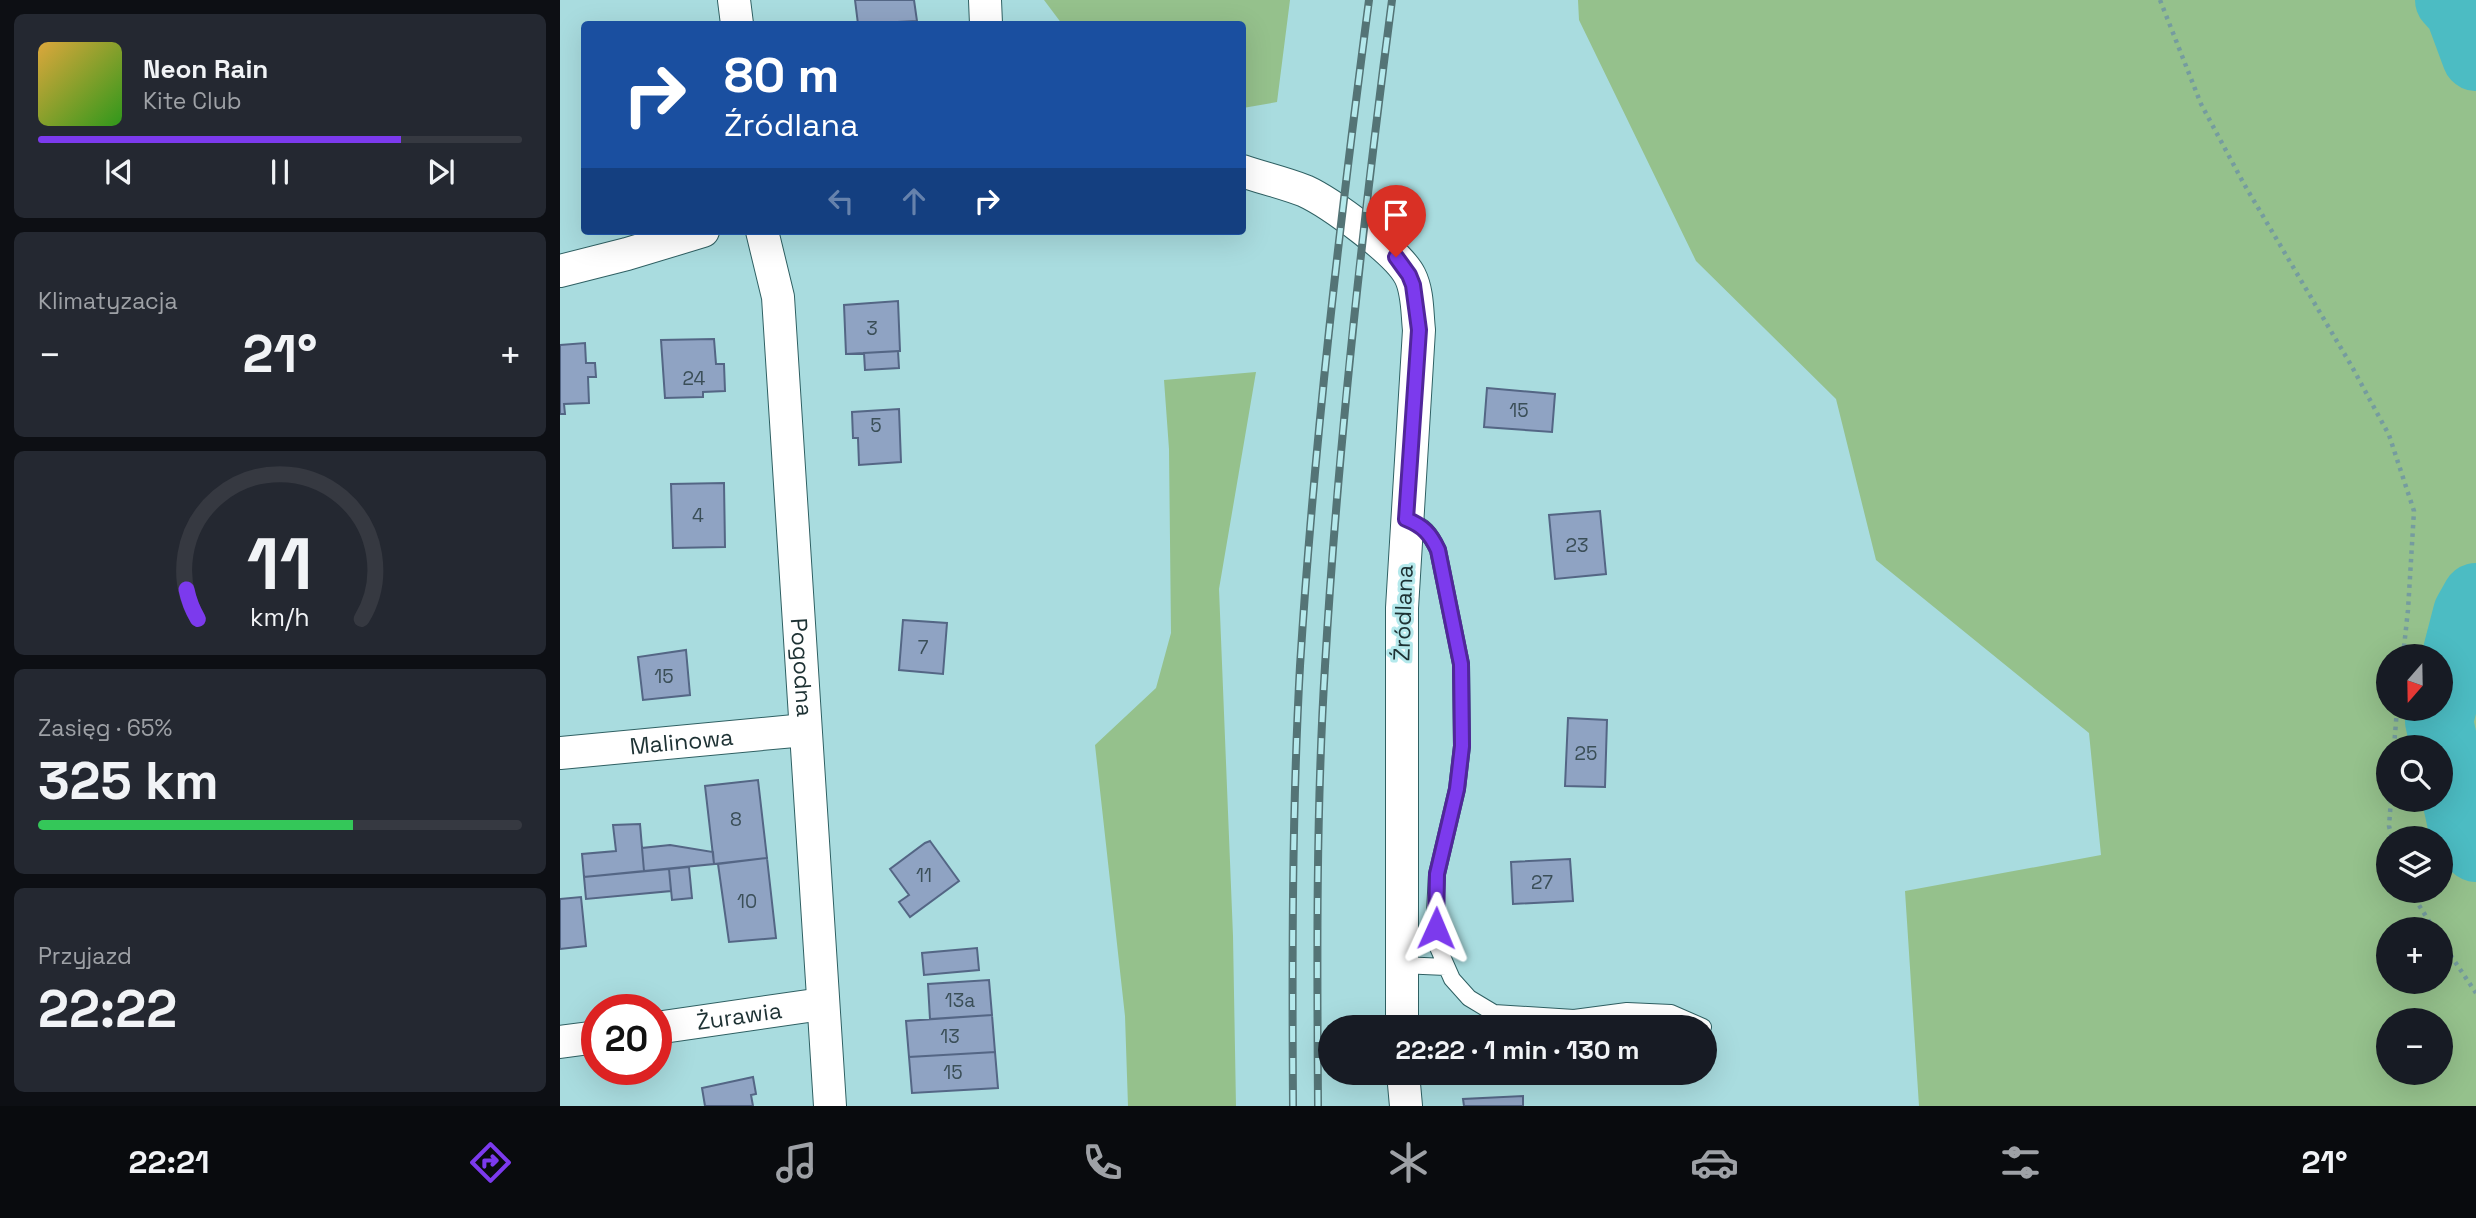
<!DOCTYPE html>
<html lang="pl">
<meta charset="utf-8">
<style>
body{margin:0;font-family:"Space Grotesk",sans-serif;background:#242831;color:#f1f3f6;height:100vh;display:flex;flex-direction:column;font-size:26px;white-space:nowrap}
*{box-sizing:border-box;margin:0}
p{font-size:23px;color:#9ea1a6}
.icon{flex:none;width:38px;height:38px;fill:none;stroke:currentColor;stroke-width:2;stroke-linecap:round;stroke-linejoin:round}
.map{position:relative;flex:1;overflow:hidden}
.sheet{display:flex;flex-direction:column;gap:14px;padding:14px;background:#0d0f14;width:560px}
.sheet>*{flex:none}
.top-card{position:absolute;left:21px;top:21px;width:665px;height:214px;border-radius:7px;box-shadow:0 7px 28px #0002;background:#1a4fa0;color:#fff;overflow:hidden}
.needle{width:46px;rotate:200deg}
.buttons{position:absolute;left:1816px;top:644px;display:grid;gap:14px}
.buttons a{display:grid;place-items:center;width:77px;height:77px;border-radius:50%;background:#171b24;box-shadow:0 7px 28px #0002;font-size:35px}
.speed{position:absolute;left:21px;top:994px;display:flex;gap:14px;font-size:35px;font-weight:700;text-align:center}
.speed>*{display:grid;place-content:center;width:91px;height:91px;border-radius:50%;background:#171b24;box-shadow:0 7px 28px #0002;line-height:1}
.speed .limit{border:10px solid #d22;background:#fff;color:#111}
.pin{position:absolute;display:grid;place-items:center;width:60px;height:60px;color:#fff;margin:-72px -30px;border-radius:50% 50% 50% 0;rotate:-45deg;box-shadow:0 0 7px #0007}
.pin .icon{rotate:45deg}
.me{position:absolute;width:77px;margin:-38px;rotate:1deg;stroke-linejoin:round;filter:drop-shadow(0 0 5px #0008)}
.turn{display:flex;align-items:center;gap:24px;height:147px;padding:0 28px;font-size:32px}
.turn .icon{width:91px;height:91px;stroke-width:2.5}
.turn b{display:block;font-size:49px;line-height:60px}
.lanes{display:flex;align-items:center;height:66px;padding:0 28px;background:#0003;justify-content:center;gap:35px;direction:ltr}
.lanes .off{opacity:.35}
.big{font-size:52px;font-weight:600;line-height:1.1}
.sheet .card{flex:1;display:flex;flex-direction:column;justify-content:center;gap:10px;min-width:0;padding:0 24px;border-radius:10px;background:#242831}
.sheet .dial{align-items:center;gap:0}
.dial svg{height:182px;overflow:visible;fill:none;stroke:#363941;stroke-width:7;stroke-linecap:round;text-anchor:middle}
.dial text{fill:#f1f3f6;stroke:none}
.song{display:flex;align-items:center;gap:21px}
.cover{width:84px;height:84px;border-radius:10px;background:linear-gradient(135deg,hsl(40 70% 55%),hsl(110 70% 35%))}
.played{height:7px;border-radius:4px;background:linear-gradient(90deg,#7c3aed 75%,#363941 75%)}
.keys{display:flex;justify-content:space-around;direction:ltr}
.heat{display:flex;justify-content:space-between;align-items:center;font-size:38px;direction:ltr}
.charge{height:10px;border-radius:5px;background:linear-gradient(90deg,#34c759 65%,#363941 0)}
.trip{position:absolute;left:758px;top:1015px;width:399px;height:70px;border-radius:35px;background:#171b24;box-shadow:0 7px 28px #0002;font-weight:600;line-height:70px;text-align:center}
.dock{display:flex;height:112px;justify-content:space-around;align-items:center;background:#090b0e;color:#9ea1a6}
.dock .icon{width:49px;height:49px}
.dock .active{color:#7c3aed}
.dock b{font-size:32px;color:#f1f3f6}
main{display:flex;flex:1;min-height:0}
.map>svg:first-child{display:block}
.green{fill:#95c18c;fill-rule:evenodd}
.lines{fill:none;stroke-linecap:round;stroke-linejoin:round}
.river{stroke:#4cbcc3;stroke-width:68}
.building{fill:#8fa3c3;stroke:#546685;stroke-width:2}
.lane-casing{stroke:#2f6063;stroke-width:18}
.street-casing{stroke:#2f6063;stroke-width:34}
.path{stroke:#759c9f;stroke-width:4.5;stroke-dasharray:3.5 5;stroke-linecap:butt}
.lane{stroke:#fff;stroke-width:16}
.street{stroke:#fff;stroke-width:32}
.rail-casing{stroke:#547476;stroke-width:8}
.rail{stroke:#b5e9ec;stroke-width:5;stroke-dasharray:16;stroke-linecap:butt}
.route-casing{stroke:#51269a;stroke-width:18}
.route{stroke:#7c3aed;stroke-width:12}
.labels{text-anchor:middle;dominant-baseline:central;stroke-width:6;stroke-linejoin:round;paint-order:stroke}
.number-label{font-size:19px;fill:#3a4e57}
.street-label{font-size:23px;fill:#1d3133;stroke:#b5e9ec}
</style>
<main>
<section class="sheet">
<div class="card">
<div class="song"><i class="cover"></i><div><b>Neon Rain</b><p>Kite Club</p></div></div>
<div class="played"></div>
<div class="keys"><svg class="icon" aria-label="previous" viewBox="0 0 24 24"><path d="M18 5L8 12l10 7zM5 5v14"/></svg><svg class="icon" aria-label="pause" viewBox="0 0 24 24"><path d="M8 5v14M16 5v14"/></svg><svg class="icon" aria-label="next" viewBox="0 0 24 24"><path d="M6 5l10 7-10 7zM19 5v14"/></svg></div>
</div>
<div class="card"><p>Klimatyzacja</p>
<div class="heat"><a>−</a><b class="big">21°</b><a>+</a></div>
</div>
<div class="card dial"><svg viewBox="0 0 100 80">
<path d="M14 69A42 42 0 1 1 86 69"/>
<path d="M14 69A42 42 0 0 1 9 56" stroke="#7c3aed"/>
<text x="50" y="56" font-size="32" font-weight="700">11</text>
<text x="50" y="72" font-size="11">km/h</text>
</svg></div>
<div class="card"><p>Zasięg · 65%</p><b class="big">325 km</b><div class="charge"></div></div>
<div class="card"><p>Przyjazd</p><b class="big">22:22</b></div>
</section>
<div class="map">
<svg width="1916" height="1106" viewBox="0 0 1916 1106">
<rect width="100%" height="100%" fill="#a9dcdf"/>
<!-- green -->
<path class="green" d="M 484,0 L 730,0 L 717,102 L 683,108 L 682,24 L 502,24 Z
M 1018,0 L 1916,0 L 1916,1106 L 1359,1106 L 1345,891 L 1541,855 L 1529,733 L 1316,560 L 1276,399 L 1136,261 L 1019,20 ZM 1829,656 L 1881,656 L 1881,709 L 1829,709 ZM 1829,747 L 1881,747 L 1881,800 L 1829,800 ZM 1829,838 L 1881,838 L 1881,891 L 1829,891 ZM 1829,929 L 1881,929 L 1881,982 L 1829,982 ZM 1829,1020 L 1881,1020 L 1881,1073 L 1829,1073 Z
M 696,372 L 659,589 L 673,936 L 676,1106 L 568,1106 L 565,1016 L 535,745 L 596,688 L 611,633 L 609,449 L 604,380 Z"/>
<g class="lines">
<!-- river -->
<path class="river" d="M 1889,0 L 1899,11 L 1916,57
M 1916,597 L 1907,613 L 1879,721 L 1902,826 L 1916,848"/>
</g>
<!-- building -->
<path class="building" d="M 295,0 L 354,0 L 357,21 L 298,24 Z
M 338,301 L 340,351 L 286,354 L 284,305 Z
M 154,339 L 156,364 L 164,364 L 165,391 L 143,392 L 143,397 L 105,398 L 101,340 Z
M 25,343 L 26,363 L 35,363 L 36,377 L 28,377 L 29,403 L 4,404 L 5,414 L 0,414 L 0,345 Z
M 338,351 L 339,368 L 305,370 L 304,353 Z
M 927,388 L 995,394 L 992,432 L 924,427 Z
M 339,409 L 341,462 L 299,465 L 298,438 L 293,438 L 292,412 Z
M 164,483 L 165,547 L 113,548 L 111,484 Z
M 1040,511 L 1046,574 L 995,579 L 989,515 Z
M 343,620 L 387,623 L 383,674 L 339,670 Z
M 126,650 L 130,695 L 83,700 L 78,657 Z
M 1008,718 L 1047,720 L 1045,787 L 1005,786 Z
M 198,780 L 207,858 L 154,864 L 145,786 Z
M 80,824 L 84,871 L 24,877 L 22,854 L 56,851 L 53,825 Z
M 370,841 L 399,881 L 350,917 L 339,902 L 349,895 L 330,869 L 365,843 Z
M 110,845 L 153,852 L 154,864 L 84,871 L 82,848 Z
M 207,858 L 216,938 L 169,942 L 158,864 Z
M 1010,859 L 1013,901 L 953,904 L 951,862 Z
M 129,867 L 132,898 L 112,900 L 109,869 Z
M 109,869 L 111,891 L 26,899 L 24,877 Z
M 21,897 L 26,946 L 0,949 L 0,899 Z
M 417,948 L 419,970 L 364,975 L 362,953 Z
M 429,980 L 432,1015 L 370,1019 L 368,984 Z
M 432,1015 L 435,1052 L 349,1057 L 346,1021 Z
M 435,1052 L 438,1088 L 352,1093 L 349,1057 Z
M 193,1077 L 196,1094 L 191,1095 L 193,1106 L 145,1106 L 142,1088 Z
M 963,1096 L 963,1106 L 904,1106 L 903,1099 Z"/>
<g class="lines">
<!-- lane casing -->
<g class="lane-casing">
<path id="lane" d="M 847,519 C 864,526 870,533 878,550 L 901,664 L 902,746 L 897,789 L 877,874 L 875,912 L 877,945 L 892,979 L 909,998 L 934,1013 L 1014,1018 L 1067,1011 L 1111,1013 L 1143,1027
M 841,965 L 886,967"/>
</g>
<!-- street casing -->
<g class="street-casing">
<g id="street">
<path d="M 174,0 L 177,24"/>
<path d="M 425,0 L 426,24"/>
<path d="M 682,171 C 703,178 725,183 745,191 C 771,203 838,252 850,276 C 858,292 857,312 859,330 L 842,608 L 842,1027"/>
<path id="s1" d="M 202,231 L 218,297 L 270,1106"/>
<path d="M 0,271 L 67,254 L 143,231"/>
<path id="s2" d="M 0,753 L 245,730"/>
<path id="s3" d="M 96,1028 L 262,1004"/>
<path d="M 0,1042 L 37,1037"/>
<path d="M 843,1073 L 846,1106"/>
</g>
</g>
<!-- path -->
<path class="path" d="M 1600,0 L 1641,104 L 1684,184 L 1791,365 L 1829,435 L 1854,511 L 1848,610 L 1843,656
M 1834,747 L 1837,709
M 1831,800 L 1829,826 L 1832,838
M 1850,891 L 1874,929
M 1881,941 L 1916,993"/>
<!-- lane -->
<use href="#lane" class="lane"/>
<!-- street -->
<use href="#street" class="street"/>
<!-- rail casing -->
<g class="rail-casing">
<path id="rail" d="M 733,1106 C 732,959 732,812 740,666 C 754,443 780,221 809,0
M 758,1106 C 757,959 756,812 765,666 C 778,443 803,221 832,0"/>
</g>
<!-- rail -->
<use href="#rail" class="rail"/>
</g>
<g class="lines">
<!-- route casing -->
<g class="route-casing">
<path id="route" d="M 836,257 L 849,275 L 853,285 L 859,330 L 846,519 C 863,526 870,533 878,550 L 901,664 L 902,746 L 897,789 L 877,874 L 876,928"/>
</g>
<!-- route -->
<use href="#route" class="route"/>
</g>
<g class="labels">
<!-- number labels -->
<g class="number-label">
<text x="312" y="328">3</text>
<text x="134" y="378">24</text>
<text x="959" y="410">15</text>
<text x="316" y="425">5</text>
<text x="138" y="515">4</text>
<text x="1017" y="545">23</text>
<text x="363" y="647">7</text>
<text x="104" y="676">15</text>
<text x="1026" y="753">25</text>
<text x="176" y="819">8</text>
<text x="364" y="875">11</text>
<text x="982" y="882">27</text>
<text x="187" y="901">10</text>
<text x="400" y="1000">13a</text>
<text x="390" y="1036">13</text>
<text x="393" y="1072">15</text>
</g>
<!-- street labels -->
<g class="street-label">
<text transform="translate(843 613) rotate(-88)">Źródlana</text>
<text stroke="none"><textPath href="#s1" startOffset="439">Pogodna</textPath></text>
<text stroke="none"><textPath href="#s2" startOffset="122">Malinowa</textPath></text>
<text stroke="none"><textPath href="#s3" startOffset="84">Żurawia</textPath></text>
</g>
</g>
</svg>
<div class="buttons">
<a><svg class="needle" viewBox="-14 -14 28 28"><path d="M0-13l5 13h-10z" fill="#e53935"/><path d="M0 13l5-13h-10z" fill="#9ea1a6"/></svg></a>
<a><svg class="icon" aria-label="search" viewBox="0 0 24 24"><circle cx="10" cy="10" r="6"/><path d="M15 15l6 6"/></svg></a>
<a><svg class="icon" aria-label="layers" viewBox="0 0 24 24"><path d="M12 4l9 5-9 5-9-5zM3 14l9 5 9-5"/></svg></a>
<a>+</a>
<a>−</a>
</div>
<div class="speed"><div class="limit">20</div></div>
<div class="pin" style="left:836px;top:257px;background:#d93025"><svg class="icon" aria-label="arrive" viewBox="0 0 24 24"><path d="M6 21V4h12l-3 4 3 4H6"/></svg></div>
<svg class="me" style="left:876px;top:928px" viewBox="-20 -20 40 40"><path d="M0-17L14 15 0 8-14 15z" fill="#7c3aed" stroke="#fff" stroke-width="4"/></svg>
<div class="trip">22:22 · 1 min · 130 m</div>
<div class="top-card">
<div class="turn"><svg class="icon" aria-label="right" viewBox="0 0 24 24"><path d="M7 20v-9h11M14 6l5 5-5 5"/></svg><div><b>80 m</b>Źródlana</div></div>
<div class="lanes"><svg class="icon off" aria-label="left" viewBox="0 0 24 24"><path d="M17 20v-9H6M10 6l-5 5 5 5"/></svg><svg class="icon off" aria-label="ahead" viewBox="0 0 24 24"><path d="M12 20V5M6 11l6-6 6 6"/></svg><svg class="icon" aria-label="right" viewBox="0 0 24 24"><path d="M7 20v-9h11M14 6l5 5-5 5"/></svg></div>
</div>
</div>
</main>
<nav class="dock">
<b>22:21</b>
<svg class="icon active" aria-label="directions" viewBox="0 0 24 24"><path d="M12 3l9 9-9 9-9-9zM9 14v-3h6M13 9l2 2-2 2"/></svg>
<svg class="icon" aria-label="music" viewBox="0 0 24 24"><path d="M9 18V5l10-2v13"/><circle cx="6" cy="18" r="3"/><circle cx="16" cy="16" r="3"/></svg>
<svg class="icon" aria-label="phone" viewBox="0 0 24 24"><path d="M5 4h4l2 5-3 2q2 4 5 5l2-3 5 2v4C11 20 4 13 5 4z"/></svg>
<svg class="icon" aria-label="climate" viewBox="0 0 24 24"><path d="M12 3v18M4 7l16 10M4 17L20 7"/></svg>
<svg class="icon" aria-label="car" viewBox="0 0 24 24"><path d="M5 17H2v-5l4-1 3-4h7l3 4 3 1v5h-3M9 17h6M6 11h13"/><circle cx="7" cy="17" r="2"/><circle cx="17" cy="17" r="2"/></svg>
<svg class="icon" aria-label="filters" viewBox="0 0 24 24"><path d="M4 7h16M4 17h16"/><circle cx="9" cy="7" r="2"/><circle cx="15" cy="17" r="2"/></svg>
<b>21°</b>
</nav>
